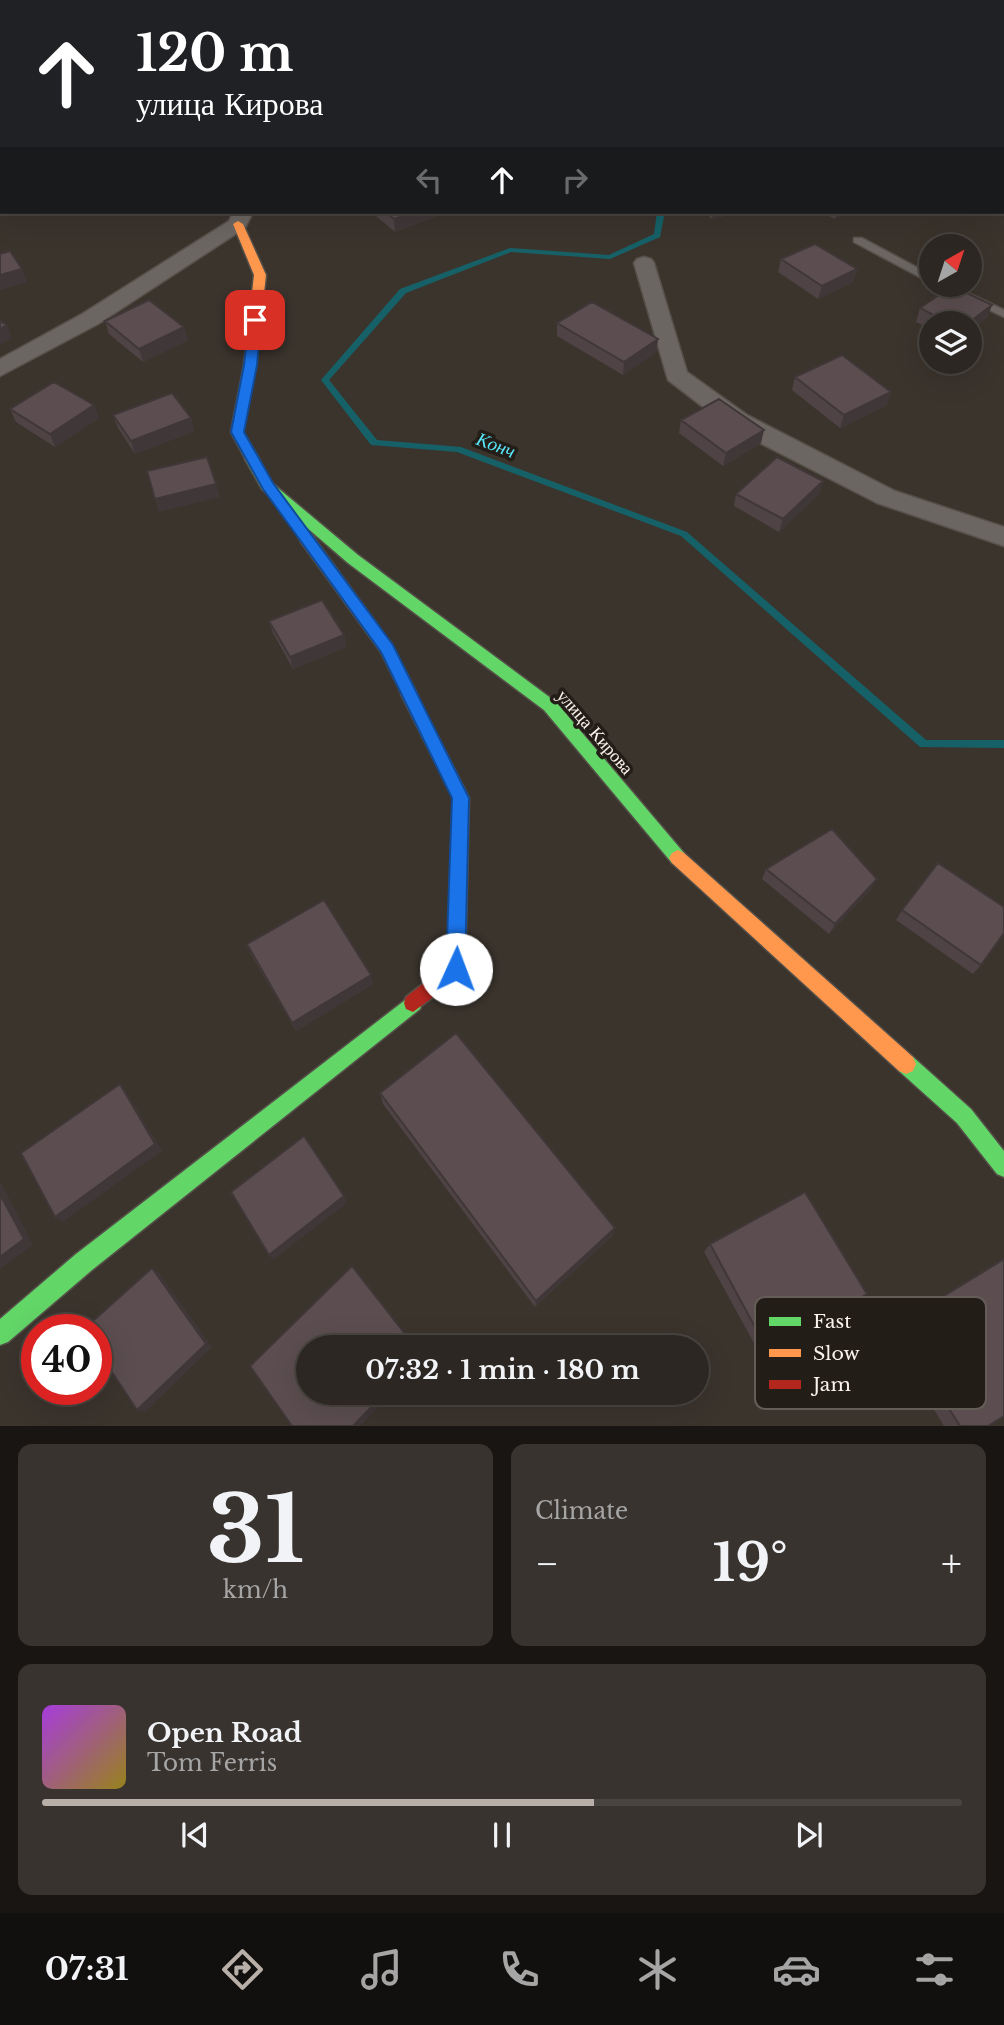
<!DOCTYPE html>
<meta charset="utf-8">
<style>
body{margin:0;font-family:"Libre Baskerville",serif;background:#38332f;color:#f1f3f6;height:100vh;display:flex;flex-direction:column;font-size:26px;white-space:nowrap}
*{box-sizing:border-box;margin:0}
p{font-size:23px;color:#a6a5a5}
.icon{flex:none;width:38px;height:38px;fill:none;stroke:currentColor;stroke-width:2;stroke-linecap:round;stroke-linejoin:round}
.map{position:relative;height:1426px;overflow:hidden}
.side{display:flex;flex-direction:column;gap:18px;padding:18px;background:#181513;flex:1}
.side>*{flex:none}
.top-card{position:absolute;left:0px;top:0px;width:1004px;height:214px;box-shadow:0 7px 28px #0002,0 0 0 2px #484440;background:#202124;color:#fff;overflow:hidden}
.needle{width:46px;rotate:39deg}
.controls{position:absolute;left:919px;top:234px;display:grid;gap:14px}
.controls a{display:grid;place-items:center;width:63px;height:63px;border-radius:50%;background:#2c2722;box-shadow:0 7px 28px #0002,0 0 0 2px #484440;font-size:35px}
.speed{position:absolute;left:21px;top:1314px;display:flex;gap:14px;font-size:35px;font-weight:700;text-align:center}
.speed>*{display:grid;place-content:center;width:91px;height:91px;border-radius:50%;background:#2c2722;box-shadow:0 7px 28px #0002,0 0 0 2px #484440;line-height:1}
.speed .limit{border:10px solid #d22;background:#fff;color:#111}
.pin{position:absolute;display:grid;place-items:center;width:60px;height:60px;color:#fff;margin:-30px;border-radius:14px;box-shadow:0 4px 10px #0006}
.me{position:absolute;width:77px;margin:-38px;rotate:2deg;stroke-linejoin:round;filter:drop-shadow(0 0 5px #0008)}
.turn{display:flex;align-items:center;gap:24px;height:147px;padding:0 21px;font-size:32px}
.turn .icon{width:91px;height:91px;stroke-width:2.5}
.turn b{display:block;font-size:49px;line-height:60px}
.lanes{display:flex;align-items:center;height:66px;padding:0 21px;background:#0003;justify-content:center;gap:35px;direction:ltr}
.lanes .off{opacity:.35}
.big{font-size:52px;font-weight:700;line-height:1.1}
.side .tile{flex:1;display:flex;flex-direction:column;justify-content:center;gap:10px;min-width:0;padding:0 24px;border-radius:14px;background:#38332f}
.side .dial{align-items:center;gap:0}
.dial b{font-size:91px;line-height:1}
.song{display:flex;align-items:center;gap:21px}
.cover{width:84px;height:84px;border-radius:10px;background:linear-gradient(135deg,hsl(280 70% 55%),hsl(50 70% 35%))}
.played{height:7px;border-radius:4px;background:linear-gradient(90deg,#b8b0a8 60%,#484440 60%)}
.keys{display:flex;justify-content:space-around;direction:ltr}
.heat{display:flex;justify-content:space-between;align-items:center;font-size:38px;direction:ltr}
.side .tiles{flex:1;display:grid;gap:18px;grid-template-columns:1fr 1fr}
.tile:last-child{grid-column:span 2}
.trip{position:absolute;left:296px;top:1335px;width:413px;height:70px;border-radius:35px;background:#2c2722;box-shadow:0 7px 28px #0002,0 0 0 2px #484440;font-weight:700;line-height:70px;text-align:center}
.tab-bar{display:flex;height:112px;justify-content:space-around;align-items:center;background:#12100e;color:#a6a5a5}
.tab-bar .icon{width:49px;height:49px}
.tab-bar .selected{color:#b8b0a8}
.tab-bar b{font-size:32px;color:#f1f3f6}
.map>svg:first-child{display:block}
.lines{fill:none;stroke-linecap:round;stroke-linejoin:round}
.stream{fill:#166168;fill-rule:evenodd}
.lane-casing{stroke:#555049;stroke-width:3}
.street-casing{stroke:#555049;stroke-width:3}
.fast-casing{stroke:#555049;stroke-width:3}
.slow-casing{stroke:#555049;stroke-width:3}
.jam-casing{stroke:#555049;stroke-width:3}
.lane{fill:#6b6661;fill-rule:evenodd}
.street{fill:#6b6661;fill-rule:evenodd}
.fast{fill:#63d668;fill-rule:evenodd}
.slow{fill:#ff974d;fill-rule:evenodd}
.jam{fill:#b3261e;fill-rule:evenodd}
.wall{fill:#4f4345}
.shaded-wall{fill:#403738}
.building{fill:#5c4e50;stroke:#403738;stroke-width:2}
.route{fill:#1a73e8;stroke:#114b97;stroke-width:2}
.labels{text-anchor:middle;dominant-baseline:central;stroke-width:7;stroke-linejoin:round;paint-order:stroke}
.street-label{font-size:18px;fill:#fbf3eb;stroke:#231d17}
.water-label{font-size:19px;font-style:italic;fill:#57e7f9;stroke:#231d17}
.key{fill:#231d17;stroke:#645d57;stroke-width:2}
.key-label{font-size:19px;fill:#fbf3eb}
</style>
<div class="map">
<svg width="1004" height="1427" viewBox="0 0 1004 1427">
<rect width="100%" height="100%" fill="#3b342d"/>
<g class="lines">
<!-- stream -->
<path class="stream" d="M 428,0 L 435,0 L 433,2 L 425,2 Z
M 657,212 L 665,212 L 660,237 L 610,259 L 511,252 L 406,293 L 329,380 L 377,440 L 461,447 L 687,532 L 926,740 L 1004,740 L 1004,748 L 920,747 L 681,536 L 457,452 L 371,445 L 321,380 L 400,289 L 510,248 L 609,255 L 654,234 Z"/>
<!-- lane casing -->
<g class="lane-casing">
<path id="lane" d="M 746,0 L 757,0 L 758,2 L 747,2 Z
M 1004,38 L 1004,44 L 1003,45 L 1003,39 Z
M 854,238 L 862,238 L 931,275 L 931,283 L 854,242 Z
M 936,285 L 951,285 L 1004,310 L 1004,317 Z"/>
</g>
<!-- street casing -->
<g class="street-casing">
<path id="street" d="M 138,0 L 157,0 L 137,2 Z
M 305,0 L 321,0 L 321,2 L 305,2 Z
M 0,54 L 2,54 L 0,65 Z
M 233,212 L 253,212 L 245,228 L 98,324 L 0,376 L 0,359 L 82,314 L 229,221 Z
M 644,257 L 651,259 L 654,263 L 687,372 L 747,415 L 895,491 L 1004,527 L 1004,546 L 877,503 L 729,427 L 668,380 L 634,263 L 637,259 Z"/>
</g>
<!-- fast casing -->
<g class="fast-casing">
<path id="fast" d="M 323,0 L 340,0 L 342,2 L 324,2 Z
M 1003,129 L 1004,129 L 1004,135 L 1003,135 Z
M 252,455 L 257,456 L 272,483 L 358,555 L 556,702 L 684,853 L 687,858 L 684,863 L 678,866 L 672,863 L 544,710 L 348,563 L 262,489 L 245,459 Z
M 306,533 L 311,534 L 392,645 L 417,694 L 414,698 L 404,698 L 381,652 L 301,542 L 299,538 L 301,534 Z
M 413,994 L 420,997 L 422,1003 L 420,1009 L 92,1270 L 8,1342 L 0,1345 L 0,1319 L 76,1254 Z
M 906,1054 L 913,1057 L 971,1109 L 1004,1151 L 1004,1177 L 997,1174 L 957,1123 L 899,1071 L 896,1064 L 899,1057 Z"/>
</g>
<!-- slow casing -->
<g class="slow-casing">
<path id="slow" d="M 238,221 L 243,224 L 266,275 L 256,365 L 243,432 L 259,459 L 252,463 L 247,462 L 231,432 L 244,365 L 254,275 L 233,224 Z
M 678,850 L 684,853 L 913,1057 L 916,1064 L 913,1071 L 906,1074 L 899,1071 L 672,863 L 669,858 L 672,853 Z"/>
</g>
<!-- jam casing -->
<g class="jam-casing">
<path id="jam" d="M 409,688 L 414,690 L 469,798 L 465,969 L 463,975 L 413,1012 L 406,1009 L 404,1003 L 406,997 L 447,965 L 453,798 L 401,694 L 404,690 Z"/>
</g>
<!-- lane -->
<use href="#lane" class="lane"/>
<!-- street -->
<use href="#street" class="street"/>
<!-- fast -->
<use href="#fast" class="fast"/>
<!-- slow -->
<use href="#slow" class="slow"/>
<!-- jam -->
<use href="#jam" class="jam"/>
</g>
<!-- wall -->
<path class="wall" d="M 680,0 L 731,0 L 730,2 L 680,2 Z
M 1003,149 L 1004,149 L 1004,190 L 1003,189 Z
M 371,212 L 437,212 L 437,216 L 395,232 Z
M 704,212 L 739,212 L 712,219 Z
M 821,212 L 848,212 L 835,219 Z
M 781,259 L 857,269 L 853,282 L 818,299 L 778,272 Z
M 992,305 L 987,318 L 970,324 L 931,324 L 931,329 L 916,322 L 920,308 Z
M 105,321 L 184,327 L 188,340 L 143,362 L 109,334 Z
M 557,323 L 658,339 L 656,352 L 623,375 L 557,336 Z
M 795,377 L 887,405 L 840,428 L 792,390 Z
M 94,405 L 99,418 L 55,447 L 16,422 L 10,409 Z
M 113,415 L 191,418 L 194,431 L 135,454 L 118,428 Z
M 681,420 L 761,443 L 723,466 L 679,433 Z
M 823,481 L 819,494 L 779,532 L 734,506 L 736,494 Z
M 269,621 L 344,635 L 346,647 L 293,669 L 273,633 Z
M 766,869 L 877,879 L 871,889 L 829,934 L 762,879 Z
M 902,910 L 981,965 L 973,974 L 896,920 Z
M 247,944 L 373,984 L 296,1031 L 251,954 Z
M 380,1093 L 615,1228 L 612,1236 L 535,1307 L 383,1104 Z
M 710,1244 L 867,1294 L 761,1356 L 704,1252 Z
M 1004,1258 L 1004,1416 L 988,1426 L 944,1426 L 886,1331 Z"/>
<!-- shaded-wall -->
<path class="shaded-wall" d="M 59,0 L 73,0 L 68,2 L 60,2 Z
M 713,0 L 731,0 L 730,2 L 708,2 Z
M 1004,93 L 1004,108 L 1003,109 L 1003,94 Z
M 414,212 L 437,212 L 437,216 L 395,232 L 394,219 Z
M 713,212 L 739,212 L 712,219 Z
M 836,212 L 848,212 L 835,219 Z
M 22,269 L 27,282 L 0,290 L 0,275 Z
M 857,269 L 853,282 L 818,299 L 822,286 Z
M 992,305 L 987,318 L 970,331 L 970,324 L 967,324 Z
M 7,325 L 12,338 L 0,345 L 0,329 Z
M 184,327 L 188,340 L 143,362 L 139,349 Z
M 658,339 L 656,352 L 623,375 L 624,362 Z
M 891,392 L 887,405 L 840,428 L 844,415 Z
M 94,405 L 99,418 L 55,447 L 50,434 Z
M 191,418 L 194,431 L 135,454 L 131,441 Z
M 764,430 L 761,443 L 723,466 L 726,453 Z
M 823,481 L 819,494 L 779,532 L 783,519 Z
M 216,484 L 220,497 L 159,512 L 155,499 Z
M 344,635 L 346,647 L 293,669 L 290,657 Z
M 877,879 L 871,889 L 829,934 L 835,924 Z
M 371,975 L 373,984 L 296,1031 L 292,1023 Z
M 120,1084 L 126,1092 L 162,1151 L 63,1222 L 55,1217 Z
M 0,1181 L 33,1245 L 0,1269 Z
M 344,1196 L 347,1203 L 273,1260 L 269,1255 Z
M 615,1228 L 612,1236 L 535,1307 L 536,1301 Z
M 152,1268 L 159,1273 L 212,1347 L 145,1412 L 137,1410 Z
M 385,1393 L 392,1393 L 360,1426 L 353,1426 Z"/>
<!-- building -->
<path class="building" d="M 696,0 L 713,0 L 708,2 L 699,2 Z
M 1003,70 L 1004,70 L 1004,93 L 1003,94 Z
M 1003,149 L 1004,149 L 1004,175 L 1003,175 Z
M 385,212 L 414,212 L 394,219 Z
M 815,244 L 857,269 L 822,286 L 781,259 Z
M 10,251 L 22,269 L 0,275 L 0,254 Z
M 952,286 L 992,305 L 967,324 L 950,324 L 920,308 Z
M 149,300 L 184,327 L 139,349 L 105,321 Z
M 592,302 L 658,339 L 624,362 L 557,323 Z
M 0,321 L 7,325 L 0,329 Z
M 842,355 L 891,392 L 844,415 L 795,377 Z
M 54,382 L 94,405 L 50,434 L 10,409 Z
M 172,393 L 191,418 L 131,441 L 113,415 Z
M 719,399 L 764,430 L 726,453 L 681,420 Z
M 207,457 L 216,484 L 155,499 L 147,471 Z
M 777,457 L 823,481 L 783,519 L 736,494 Z
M 322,600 L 344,635 L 290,657 L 269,621 Z
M 832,829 L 877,879 L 835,924 L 766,869 Z
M 938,863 L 1004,907 L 1004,933 L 981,965 L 902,910 Z
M 324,900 L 371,975 L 292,1023 L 247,944 Z
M 456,1033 L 615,1228 L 536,1301 L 380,1093 Z
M 120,1084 L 155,1144 L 55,1217 L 21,1153 Z
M 304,1136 L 344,1196 L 269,1255 L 231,1192 Z
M 805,1192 L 867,1294 L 768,1351 L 710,1244 Z
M 0,1194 L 24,1239 L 0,1257 Z
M 1004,1259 L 1004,1416 L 988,1426 L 960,1426 L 897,1325 Z
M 352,1266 L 416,1348 L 308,1348 L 308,1393 L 385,1393 L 353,1426 L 292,1426 L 250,1366 Z
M 152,1268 L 206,1344 L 137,1410 L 96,1348 L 96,1330 L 84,1329 Z"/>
<!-- route -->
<path class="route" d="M 255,317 L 261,320 L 257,365 L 244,432 L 273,483 L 393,645 L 469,798 L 465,969 L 462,975 L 456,977 L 449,975 L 446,969 L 452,798 L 381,652 L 263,489 L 231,432 L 244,365 L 249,320 Z"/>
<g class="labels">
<!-- street labels -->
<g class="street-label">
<text transform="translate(595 732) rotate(49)">улица Кирова</text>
</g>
<!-- water labels -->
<g class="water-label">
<text transform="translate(496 445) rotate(21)">Конч</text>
</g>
</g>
<!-- legend -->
<rect x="755" y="1297" width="231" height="112" rx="10" class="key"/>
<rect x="769" y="1317" width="32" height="9" fill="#63d668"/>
<rect x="769" y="1349" width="32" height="8" fill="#ff974d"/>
<rect x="769" y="1380" width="32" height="9" fill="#b3261e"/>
<g class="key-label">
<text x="813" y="1328">Fast</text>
<text x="813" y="1360">Slow</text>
<text x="813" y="1391">Jam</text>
</g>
</svg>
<div class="controls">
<a><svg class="needle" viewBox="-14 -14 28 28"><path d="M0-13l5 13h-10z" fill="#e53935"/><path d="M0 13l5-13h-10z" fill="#a6a5a5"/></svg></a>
<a><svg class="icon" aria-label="layers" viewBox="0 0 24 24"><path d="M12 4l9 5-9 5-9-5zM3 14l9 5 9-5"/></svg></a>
</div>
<div class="speed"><div class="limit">40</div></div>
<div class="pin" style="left:255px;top:320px;background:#d93025"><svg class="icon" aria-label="arrive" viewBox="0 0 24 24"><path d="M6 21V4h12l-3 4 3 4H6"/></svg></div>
<svg class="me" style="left:456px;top:969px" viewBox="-20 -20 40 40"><circle r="19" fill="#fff"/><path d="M0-13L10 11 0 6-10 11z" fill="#1a73e8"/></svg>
<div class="trip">07:32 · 1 min · 180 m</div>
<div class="top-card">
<div class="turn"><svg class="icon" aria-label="ahead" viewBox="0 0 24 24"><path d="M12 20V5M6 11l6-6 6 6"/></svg><div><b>120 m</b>улица Кирова</div></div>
<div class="lanes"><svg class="icon off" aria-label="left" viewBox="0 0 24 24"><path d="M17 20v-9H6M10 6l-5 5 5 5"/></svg><svg class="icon" aria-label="ahead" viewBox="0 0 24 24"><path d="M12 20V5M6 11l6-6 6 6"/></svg><svg class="icon off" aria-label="right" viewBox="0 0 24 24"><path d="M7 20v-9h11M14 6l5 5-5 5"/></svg></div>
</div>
</div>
<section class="side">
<div class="tiles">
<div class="tile dial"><b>31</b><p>km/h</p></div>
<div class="tile"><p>Climate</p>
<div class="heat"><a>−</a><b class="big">19°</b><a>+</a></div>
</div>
<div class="tile">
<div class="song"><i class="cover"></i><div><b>Open Road</b><p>Tom Ferris</p></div></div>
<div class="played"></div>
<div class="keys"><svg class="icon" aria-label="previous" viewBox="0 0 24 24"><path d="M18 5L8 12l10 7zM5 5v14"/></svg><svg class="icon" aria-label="pause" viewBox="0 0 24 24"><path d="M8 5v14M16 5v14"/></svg><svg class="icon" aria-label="next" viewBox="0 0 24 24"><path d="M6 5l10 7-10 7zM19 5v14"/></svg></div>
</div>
</div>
</section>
<nav class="tab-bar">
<b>07:31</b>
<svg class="icon selected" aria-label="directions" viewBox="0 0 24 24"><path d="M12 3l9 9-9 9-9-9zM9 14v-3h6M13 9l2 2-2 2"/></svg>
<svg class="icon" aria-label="music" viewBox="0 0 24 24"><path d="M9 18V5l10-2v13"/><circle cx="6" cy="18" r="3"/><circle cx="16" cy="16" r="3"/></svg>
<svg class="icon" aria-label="phone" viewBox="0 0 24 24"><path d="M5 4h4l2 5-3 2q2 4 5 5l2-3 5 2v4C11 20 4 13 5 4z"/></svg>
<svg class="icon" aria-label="climate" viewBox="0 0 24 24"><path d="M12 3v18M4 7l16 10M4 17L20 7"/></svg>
<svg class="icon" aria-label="car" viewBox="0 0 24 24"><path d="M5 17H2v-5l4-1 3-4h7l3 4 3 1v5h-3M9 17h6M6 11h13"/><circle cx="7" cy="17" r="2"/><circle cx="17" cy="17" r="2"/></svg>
<svg class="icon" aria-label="filters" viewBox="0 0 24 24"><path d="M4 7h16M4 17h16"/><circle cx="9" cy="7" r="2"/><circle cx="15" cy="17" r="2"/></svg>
</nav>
